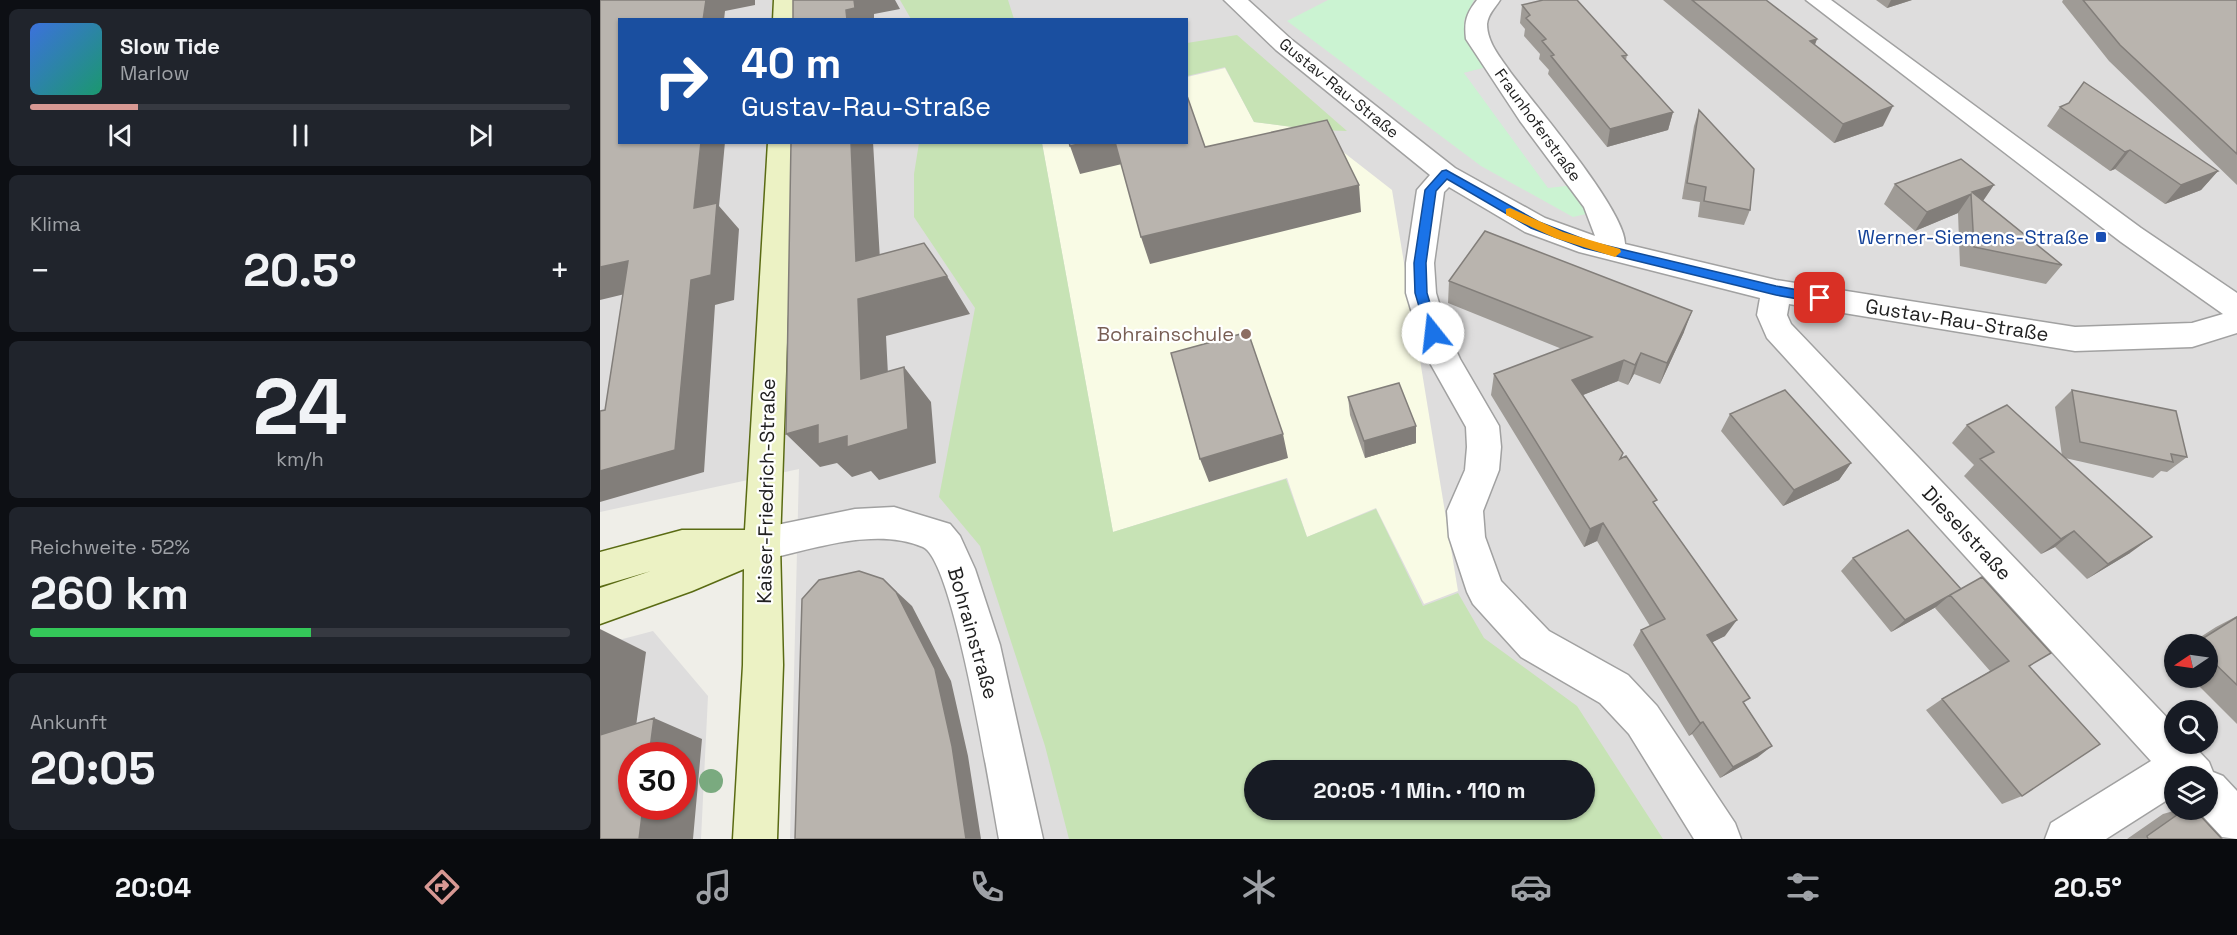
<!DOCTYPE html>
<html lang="de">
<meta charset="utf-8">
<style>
body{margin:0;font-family:"Space Grotesk",sans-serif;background:#20242c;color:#f1f3f6;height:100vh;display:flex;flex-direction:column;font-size:22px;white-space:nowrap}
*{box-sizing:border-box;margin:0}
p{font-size:20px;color:#9ea1a6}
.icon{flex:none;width:33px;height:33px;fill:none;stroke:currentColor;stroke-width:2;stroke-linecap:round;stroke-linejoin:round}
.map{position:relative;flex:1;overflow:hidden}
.details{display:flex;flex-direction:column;gap:9px;padding:9px;background:#0d0f14;width:600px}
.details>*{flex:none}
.guide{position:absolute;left:18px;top:18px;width:570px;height:126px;border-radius:0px;box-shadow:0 2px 4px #0004;background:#1a4fa0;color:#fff;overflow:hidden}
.needle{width:39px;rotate:257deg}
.fabs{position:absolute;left:1564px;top:634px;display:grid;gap:12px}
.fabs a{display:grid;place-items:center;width:54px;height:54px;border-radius:50%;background:#171b24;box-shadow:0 2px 4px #0004;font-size:30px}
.speed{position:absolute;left:18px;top:742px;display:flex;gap:12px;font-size:30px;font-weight:700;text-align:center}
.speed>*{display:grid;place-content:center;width:78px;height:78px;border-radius:50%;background:#171b24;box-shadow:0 2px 4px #0004;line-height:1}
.speed .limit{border:9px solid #d22;background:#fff;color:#111}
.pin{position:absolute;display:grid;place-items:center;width:51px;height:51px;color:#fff;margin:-26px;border-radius:12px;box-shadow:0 3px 9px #0006}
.me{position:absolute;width:66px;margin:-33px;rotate:344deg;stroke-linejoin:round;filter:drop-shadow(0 0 4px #0008)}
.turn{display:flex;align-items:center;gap:21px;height:126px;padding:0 24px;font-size:27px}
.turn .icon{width:78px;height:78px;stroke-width:2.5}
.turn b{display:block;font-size:42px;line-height:51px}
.big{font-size:45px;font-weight:700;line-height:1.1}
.details .widget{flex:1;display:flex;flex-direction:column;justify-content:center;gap:9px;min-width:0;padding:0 21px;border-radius:9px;background:#20242c}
.details .dial{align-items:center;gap:0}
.dial b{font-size:78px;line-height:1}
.song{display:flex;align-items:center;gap:18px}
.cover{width:72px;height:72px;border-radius:9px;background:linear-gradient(135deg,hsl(220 70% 55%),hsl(160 70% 35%))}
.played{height:6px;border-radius:3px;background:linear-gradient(90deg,#d79893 20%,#363941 20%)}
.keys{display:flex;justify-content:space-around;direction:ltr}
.heat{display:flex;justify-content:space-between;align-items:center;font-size:33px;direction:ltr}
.charge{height:9px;border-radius:4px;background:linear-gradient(90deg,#34c759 52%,#363941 0)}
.trip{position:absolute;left:644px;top:760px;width:351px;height:60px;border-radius:30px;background:#171b24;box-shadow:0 2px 4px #0004;font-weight:700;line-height:60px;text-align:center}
.tab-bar{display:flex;height:96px;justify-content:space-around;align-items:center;background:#090b0e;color:#9ea1a6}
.tab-bar .icon{width:42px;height:42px}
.tab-bar .selected{color:#d79893}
.tab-bar b{font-size:27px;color:#f1f3f6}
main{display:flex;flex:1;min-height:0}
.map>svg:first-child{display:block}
.residential{fill:#dedddd;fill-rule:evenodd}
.education{fill:#f9fbe5}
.grass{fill:#c7e3b5;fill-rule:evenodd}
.park{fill:#cbf3d2}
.parking{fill:#e0e0e0}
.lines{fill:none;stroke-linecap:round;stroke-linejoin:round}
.street-casing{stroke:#a1a1a1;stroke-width:3}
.secondary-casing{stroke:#5a6b13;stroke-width:3}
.street{fill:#fff;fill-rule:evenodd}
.secondary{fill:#ecf2c4;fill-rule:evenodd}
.tree{fill:#7aaa7f}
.wall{fill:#9f9b96}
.shaded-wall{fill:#827e7a}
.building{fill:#b9b4ae;stroke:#827e7a;stroke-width:1.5}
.route{fill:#1a73e8;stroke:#114b97;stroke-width:1.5}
.slow{fill:#f59e0b}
.transit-dot{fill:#1a4fb4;stroke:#fff;stroke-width:2}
.education-dot{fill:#8d6e63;stroke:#fff;stroke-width:2}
.labels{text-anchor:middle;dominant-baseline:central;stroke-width:4.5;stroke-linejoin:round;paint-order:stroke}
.far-street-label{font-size:16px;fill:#202020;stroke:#fff}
.transit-label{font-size:20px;fill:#164399;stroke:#fff;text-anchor:end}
.street-label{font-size:20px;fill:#202020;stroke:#fff}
.education-label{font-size:20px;fill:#785e54;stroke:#fff;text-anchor:end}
</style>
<main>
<section class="details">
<div class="widget">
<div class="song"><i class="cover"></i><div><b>Slow Tide</b><p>Marlow</p></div></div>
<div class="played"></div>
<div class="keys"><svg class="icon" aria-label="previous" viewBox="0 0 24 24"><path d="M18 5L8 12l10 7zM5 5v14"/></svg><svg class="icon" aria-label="pause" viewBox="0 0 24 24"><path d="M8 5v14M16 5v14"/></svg><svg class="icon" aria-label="next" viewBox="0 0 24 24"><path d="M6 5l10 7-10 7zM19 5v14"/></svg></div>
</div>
<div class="widget"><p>Klima</p>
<div class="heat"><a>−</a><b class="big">20.5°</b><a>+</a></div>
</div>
<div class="widget dial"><b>24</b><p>km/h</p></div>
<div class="widget"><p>Reichweite · 52%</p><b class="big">260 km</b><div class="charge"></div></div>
<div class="widget"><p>Ankunft</p><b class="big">20:05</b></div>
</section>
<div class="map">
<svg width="1637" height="839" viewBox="0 0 1637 839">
<rect width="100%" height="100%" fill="#efeee8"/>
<!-- residential -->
<path class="residential" d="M 0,0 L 1637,0 L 1637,839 L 190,839 L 199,469 L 0,512 ZM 20,20 L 586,20 L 586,142 L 20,142 ZM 1575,645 L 1608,645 L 1608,678 L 1575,678 ZM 1575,711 L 1608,711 L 1608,744 L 1575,744 ZM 654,771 L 984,771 L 984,810 L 654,810 ZM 1575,777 L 1608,777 L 1608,810 L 1575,810 Z
M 53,631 L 108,696 L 101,839 L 0,839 L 0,645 ZM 32,756 L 82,756 L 82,807 L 32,807 Z"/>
<!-- education -->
<path class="education" d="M 625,68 L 654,122 L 715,130 L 792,190 L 858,591 L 824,604 L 776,508 L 707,537 L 687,478 L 513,532 L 442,143 L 586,142 L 587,77 Z"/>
<!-- grass -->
<path class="grass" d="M 300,0 L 408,0 L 414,19 L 311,19 Z
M 637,35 L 747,131 L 715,130 L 654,122 L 625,67 L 587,76 L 587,43 Z
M 319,143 L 442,143 L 513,532 L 686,479 L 707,537 L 776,509 L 823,606 L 858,593 L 884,638 L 977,706 L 1063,839 L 469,839 L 445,746 L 380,546 L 339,497 L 375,308 L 314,217 L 314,174 ZM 654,771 L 984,771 L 984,810 L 654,810 Z"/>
<!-- park -->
<path class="park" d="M 728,0 L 874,0 L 864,21 L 871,44 L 887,67 L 864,73 L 975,185 L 989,208 L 986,214 L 973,217 L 881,166 L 687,21 Z"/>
<!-- parking -->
<path class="parking" d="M 887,67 L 975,185 L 948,188 L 864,73 Z"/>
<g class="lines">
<!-- street casing -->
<g class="street-casing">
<path id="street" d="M 624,0 L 648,0 L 692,40 L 855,168 L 945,218 L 995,236 L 984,207 L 920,121 L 866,39 C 864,22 866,14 877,0 L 900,0 C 895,8 888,14 887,24 C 887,43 901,58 911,73 C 935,105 1026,211 1025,244 L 1176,280 L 1475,327 L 1592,323 L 1623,314 L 1521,242 L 1206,0 L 1231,0 L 1541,228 L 1637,293 L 1637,333 L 1592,347 L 1475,351 L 1189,304 L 1187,315 L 1191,324 L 1575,726 L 1575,744 L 1592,744 L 1609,762 L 1613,772 L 1623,776 L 1637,791 L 1637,839 L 1622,837 L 1597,810 L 1608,810 L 1608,777 L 1575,777 L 1575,795 L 1506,839 L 1445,839 L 1451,823 L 1551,761 L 1167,338 L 1157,315 L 1160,298 L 979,252 L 925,232 L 849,187 L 844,192 L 834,263 L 836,293 L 848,333 L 860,359 L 899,426 L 901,447 L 899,470 L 883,511 L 885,537 L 901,581 L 949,631 L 1028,675 L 1057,706 L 1135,823 L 1141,839 L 1094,839 L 1029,734 L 1000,703 L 921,657 L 873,604 L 867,592 L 849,537 L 847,511 L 865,470 L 867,447 L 866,427 L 830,363 L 818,333 L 806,293 L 806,263 L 817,190 L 830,175 L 676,50 Z
M 294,507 L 350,524 L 360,536 L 375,569 L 400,645 L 443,839 L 399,839 C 391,797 354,560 323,547 C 274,526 211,550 162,560 L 149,556 L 144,544 L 149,532 L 162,528 L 255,509 Z"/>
</g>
<!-- secondary casing -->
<g class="secondary-casing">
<path id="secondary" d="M 174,0 L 196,0 L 195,20 L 173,20 Z
M 168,142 L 194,142 L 180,544 L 183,665 L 177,839 L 133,839 L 143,665 L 144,569 L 92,591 L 0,624 L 0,588 L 51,571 L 0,586 L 0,552 L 82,530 L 145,530 Z"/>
</g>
<!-- street -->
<use href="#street" class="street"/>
<!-- secondary -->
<use href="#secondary" class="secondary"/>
</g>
<!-- trees -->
<circle class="tree" cx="111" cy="781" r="12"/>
<!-- wall -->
<path class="wall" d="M 1063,0 L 1166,0 L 1217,39 L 1215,45 L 1283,126 L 1234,143 Z
M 1276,0 L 1312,0 L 1287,8 Z
M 1463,0 L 1637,0 L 1637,185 L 1509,61 L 1462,2 Z
M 922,5 L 1027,55 L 1026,60 L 1073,112 L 1068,130 L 1007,147 L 948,74 L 949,70 L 939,59 L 940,54 L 924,36 L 925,29 L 920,23 Z
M 1460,107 L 1618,171 L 1601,190 L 1565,204 L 1515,169 L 1510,171 L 1447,126 Z
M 1099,110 L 1150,210 L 1144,225 L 1098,217 L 1100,202 L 1082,199 L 1094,126 Z
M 1361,159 L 1383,201 L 1462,265 L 1446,284 L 1360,266 L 1358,213 L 1315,231 L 1284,204 L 1295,184 Z
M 849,281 L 1084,332 L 1060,384 L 1034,374 L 1028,385 L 1018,381 L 983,395 L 1023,453 L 1021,458 L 1055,505 L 1125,636 L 1112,642 L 1145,704 L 1158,757 L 1120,778 L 1092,734 L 1089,736 L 1033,645 L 1041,630 L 1050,626 L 997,541 L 984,547 L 891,395 L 894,374 L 962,349 L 848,303 Z
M 1472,390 L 1587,457 L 1567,472 L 1561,471 L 1553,478 L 1465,458 L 1530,553 L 1487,579 L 1455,547 L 1441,554 L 1364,476 L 1374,465 L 1352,443 L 1367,425 L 1462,456 L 1455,407 Z
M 748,397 L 816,443 L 765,458 L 750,415 Z
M 1130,414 L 1251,463 L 1239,480 L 1183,506 L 1121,431 Z
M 1308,530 L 1430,666 L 1422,796 L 1402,804 L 1326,710 L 1342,699 L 1390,671 L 1335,608 L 1336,607 L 1291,632 L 1241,571 L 1253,558 Z
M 1637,616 L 1637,724 L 1591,678 L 1608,678 L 1608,645 L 1588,645 L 1616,627 Z
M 1575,653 L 1575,663 L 1569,657 Z
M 1577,810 L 1595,810 L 1622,839 L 1527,839 L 1563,814 Z"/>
<!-- shaded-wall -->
<path class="shaded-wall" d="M 106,0 L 155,0 L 155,5 L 125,11 L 124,20 L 103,20 Z
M 254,0 L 295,0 L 300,9 L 274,14 L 274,20 L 247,20 L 246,10 Z
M 1291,0 L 1312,0 L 1287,8 Z
M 1217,39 L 1209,58 L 1210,41 Z
M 1293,106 L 1283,126 L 1234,143 L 1243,124 Z
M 1073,112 L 1068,130 L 1007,147 L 1010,129 Z
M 101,142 L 125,142 L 119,206 L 139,229 L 134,300 L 115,305 L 104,472 L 0,502 L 0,471 L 94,208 Z
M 251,142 L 273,142 L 282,293 L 347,276 L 370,314 L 286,336 L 290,414 L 261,379 Z
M 487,142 L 515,142 L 522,164 L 480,174 L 470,146 Z
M 1530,150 L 1515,169 L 1510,171 L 1525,152 Z
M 1618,171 L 1601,190 L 1565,204 L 1581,185 Z
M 759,185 L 761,212 L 550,264 L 541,237 Z
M 1394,185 L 1381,204 L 1372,192 Z
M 1371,194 L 1358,213 L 1315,231 L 1327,212 Z
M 28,261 L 54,287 L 0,300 L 0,267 Z
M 1092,311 L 1084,332 L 1060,384 L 1067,363 Z
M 1041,353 L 1034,374 L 1028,385 L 1035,365 Z
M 1024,360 L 1018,381 L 968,401 L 972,380 Z
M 304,367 L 331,402 L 336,463 L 279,480 L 271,471 L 252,477 L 237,463 L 220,467 L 186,434 Z
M 816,426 L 816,443 L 765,458 L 764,441 Z
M 683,434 L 688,458 L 609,482 L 600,459 Z
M 1251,463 L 1239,480 L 1183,506 L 1194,490 Z
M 1003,523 L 997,541 L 984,547 L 990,529 Z
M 1474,531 L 1455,547 L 1441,554 L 1461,539 Z
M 1552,537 L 1530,553 L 1487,579 L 1508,564 Z
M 283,579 L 312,606 L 351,681 L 368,756 L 381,839 L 366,839 Z
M 1350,595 L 1336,607 L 1291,632 L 1305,620 Z
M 1137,620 L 1125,636 L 1097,650 L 1107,635 Z
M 0,629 L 46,652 L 32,756 L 0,749 Z
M 54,718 L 102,739 L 93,839 L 39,839 L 43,807 L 82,807 L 82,756 L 49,756 Z
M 1103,722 L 1092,734 L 1089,736 L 1100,723 Z
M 1172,746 L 1158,757 L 1120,778 L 1133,767 Z"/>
<!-- building -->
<path class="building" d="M 0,0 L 106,0 L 103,20 L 20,20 L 20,142 L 101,142 L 94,208 L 117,203 L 111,275 L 91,280 L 75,450 L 0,471 L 0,411 L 5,410 L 28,261 L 0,267 Z
M 193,0 L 254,0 L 255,8 L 246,10 L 247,20 L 193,20 Z
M 943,0 L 977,0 L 1027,55 L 1022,56 L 1073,112 L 1010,129 L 951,56 L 954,55 L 942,41 L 946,39 L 926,18 L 930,15 L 922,5 Z
M 1092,0 L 1166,0 L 1217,39 L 1210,41 L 1293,106 L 1243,124 Z
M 1483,0 L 1637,0 L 1637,154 L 1520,45 Z
M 1484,82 L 1618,171 L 1581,185 L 1530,150 L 1525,152 L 1460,107 L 1469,103 Z
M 586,93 L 605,147 L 727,120 L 759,185 L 541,237 L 515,142 L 586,142 Z
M 1099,110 L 1154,169 L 1150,210 L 1104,201 L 1106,187 L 1087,183 Z
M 191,142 L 251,142 L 256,261 L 324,243 L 347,276 L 258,299 L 261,379 L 304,367 L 308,429 L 247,447 L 247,436 L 218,444 L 218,425 L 186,434 Z
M 469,142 L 487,142 L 470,146 Z
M 1361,159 L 1394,185 L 1372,192 L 1462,265 L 1374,247 L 1371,194 L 1327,212 L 1295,184 Z
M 885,231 L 1092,311 L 1067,363 L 1041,353 L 1035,365 L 1024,360 L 972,380 L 1023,453 L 1020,459 L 1026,456 L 1057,500 L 1053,502 L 1137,620 L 1107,635 L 1150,698 L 1143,702 L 1172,746 L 1133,767 L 1103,722 L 1100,723 L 1041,630 L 1065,619 L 1003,523 L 990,529 L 894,374 L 992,337 L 849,281 Z
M 648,332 L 683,434 L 600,459 L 571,353 Z
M 799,383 L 816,426 L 764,441 L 748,397 Z
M 1185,390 L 1251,463 L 1194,490 L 1130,414 Z
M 1472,390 L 1576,411 L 1587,457 L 1571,454 L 1573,462 L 1480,442 Z
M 1407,405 L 1552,537 L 1508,564 L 1474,531 L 1461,539 L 1380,459 L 1394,452 L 1367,425 Z
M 1308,530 L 1361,589 L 1305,620 L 1253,558 Z
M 259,571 L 283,579 L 296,592 L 335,669 L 352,746 L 366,839 L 195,839 L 202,599 L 219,580 Z
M 1382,577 L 1451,653 L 1429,666 L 1500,744 L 1422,796 L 1342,699 L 1409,661 L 1350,595 Z
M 1637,617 L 1637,685 L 1608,657 L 1608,645 L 1595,645 L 1594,644 Z
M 54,718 L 49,756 L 32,756 L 32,807 L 43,807 L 39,839 L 0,839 L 0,735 Z
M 1584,810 L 1595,810 L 1622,839 L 1548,839 L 1547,836 Z"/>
<!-- route -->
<path class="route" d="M 846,170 L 939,222 L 991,242 L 1176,286 L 1220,294 L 1226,298 L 1220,303 L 1176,295 L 984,248 L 931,228 L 847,179 L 836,191 L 826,263 L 827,293 L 839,333 L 837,337 L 828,337 L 815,293 L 814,263 L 825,190 L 842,171 Z"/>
<!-- slow -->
<path class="slow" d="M 910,208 L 963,232 L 1020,249 L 1021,252 L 1015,257 L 955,238 L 906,215 L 906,209 Z"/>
<!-- markers -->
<rect class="transit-dot" x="1495" y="231" width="12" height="12" rx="3"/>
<circle class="education-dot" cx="646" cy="334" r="6"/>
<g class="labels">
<!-- far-street labels -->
<g class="far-street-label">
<text transform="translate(739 88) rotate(39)">Gustav-Rau-Straße</text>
<text transform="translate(938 125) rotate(54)">Fraunhoferstraße</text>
</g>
<!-- transit labels -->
<g class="transit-label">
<text x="1489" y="237">Werner-Siemens-Straße</text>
</g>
<!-- street labels -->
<g class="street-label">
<text transform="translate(1357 320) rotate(9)">Gustav-Rau-Straße</text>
<text transform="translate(166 491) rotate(-89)">Kaiser-Friedrich-Straße</text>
<text transform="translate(1367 533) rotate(47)">Dieselstraße</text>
<text transform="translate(373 633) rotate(74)">Bohrainstraße</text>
</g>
<!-- education labels -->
<g class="education-label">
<text x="634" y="334">Bohrainschule</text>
</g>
</g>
</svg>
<div class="fabs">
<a><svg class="needle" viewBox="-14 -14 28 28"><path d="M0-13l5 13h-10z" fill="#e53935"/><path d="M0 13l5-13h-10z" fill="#9ea1a6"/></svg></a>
<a><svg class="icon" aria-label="search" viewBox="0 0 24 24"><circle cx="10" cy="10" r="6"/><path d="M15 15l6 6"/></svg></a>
<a><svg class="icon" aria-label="layers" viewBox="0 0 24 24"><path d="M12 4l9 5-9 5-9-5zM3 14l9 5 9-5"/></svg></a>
</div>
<div class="speed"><div class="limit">30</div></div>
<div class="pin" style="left:1220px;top:298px;background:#d93025"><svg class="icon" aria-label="arrive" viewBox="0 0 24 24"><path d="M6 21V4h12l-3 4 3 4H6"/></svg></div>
<svg class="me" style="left:833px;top:333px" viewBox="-20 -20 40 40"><circle r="19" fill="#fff"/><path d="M0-13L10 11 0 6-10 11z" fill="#1a73e8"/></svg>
<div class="trip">20:05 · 1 Min. · 110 m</div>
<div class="guide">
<div class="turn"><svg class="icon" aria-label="right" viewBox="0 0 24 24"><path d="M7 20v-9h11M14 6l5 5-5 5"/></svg><div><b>40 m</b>Gustav-Rau-Straße</div></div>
</div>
</div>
</main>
<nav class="tab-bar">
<b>20:04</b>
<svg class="icon selected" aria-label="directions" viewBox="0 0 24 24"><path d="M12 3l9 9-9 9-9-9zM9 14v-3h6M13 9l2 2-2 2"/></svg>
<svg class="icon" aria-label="music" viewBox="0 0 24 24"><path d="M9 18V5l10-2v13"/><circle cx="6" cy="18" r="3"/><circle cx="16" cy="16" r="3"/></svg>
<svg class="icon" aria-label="phone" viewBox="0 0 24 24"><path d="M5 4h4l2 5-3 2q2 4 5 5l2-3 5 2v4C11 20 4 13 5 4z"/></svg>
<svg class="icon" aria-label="climate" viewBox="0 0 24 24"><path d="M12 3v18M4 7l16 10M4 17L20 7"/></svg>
<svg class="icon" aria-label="car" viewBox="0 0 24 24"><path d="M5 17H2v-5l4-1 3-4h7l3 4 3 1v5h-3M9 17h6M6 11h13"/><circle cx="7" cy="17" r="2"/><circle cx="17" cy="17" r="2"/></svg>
<svg class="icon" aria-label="filters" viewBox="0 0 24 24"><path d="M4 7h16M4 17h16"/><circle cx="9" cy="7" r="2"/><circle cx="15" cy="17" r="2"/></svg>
<b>20.5°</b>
</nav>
